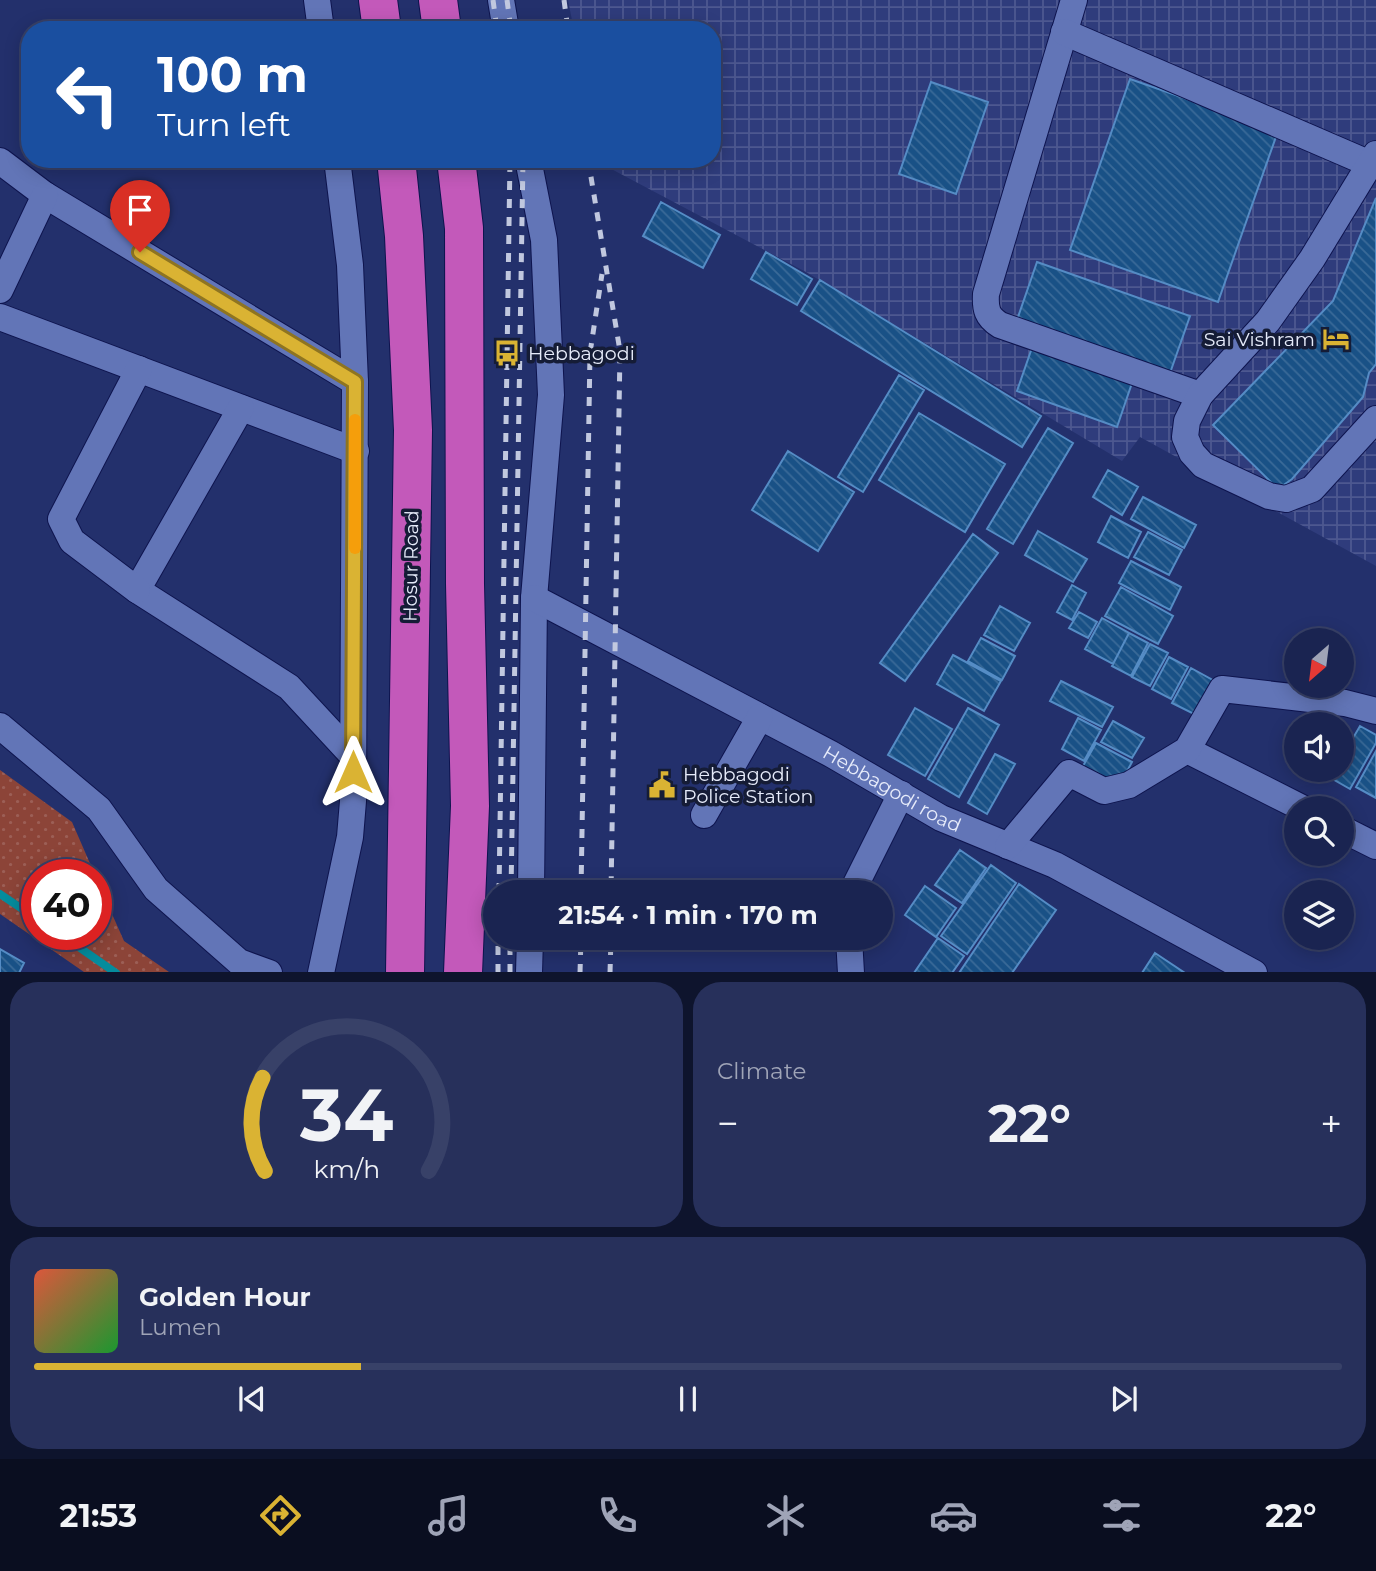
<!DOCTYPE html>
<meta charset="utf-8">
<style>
body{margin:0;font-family:Montserrat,sans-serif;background:#27305b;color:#f1f3f6;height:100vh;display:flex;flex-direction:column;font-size:26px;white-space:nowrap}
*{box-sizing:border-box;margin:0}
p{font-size:23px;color:#9fa4b7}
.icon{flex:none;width:38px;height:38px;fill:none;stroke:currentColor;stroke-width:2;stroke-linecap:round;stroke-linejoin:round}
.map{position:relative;height:972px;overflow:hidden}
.drawer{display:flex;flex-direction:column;gap:10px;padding:10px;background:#0e142d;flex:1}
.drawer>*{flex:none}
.guide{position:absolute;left:21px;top:21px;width:700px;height:147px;border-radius:28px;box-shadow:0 4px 18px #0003,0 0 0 2px #384168;background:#1a4fa0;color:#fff;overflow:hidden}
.needle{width:46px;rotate:208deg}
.fabs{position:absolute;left:1284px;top:628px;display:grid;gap:14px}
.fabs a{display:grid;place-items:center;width:70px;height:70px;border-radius:50%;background:#1a2451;box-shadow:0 4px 18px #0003,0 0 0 2px #384168;font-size:35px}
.speed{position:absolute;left:21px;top:859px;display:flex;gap:14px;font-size:35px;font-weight:700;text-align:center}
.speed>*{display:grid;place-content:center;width:91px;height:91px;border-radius:50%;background:#1a2451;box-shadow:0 4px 18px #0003,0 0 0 2px #384168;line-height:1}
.speed .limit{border:10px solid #d22;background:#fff;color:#111}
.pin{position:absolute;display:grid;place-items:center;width:60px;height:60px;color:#fff;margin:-72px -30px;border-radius:50% 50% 50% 0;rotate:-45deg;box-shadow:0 0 7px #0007}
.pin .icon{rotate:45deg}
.me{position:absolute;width:77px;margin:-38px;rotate:0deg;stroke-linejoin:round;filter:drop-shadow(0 0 5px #0008)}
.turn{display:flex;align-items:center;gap:24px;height:147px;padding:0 21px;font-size:32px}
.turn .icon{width:91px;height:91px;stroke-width:2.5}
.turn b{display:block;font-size:49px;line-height:60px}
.big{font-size:52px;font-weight:700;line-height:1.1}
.drawer .card{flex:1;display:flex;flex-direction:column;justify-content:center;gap:10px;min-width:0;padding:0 24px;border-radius:28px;background:#27305b}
.drawer .dial{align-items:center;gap:0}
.dial svg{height:182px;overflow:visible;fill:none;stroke:#384168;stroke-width:7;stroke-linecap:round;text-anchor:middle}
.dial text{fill:#f1f3f6;stroke:none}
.song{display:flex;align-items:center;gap:21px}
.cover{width:84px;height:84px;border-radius:10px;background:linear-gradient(135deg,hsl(10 70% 55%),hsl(130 70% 35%))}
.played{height:7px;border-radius:4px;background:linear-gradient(90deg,#dab333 25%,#384168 25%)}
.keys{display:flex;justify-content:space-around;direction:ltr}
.heat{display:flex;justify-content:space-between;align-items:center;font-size:38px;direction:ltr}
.drawer .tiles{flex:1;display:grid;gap:10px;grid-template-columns:1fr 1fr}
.card:last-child{grid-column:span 2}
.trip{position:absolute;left:483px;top:880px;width:410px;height:70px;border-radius:35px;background:#1a2451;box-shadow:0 4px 18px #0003,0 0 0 2px #384168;font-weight:700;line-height:70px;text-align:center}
.tab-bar{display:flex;height:112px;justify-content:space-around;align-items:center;background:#0a0e20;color:#9fa4b7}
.tab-bar .icon{width:49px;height:49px}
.tab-bar .selected{color:#dab333}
.tab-bar b{font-size:32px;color:#f1f3f6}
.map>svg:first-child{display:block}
.industrial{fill:url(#industrial-grid)}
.grass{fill:url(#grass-dots)}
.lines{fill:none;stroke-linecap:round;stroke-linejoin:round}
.stream{stroke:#058c9d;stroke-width:8}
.building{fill:url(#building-back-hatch);stroke:#558cc5;stroke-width:2}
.minor-casing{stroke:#0e144e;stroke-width:28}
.highway-casing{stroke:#0e144e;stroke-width:40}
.minor{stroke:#6275b7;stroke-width:26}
.highway{stroke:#c359ba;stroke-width:38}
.rail{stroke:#c1c8df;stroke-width:5;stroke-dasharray:9 9;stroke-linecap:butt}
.route-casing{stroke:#8e7421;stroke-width:18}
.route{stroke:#dab333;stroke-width:12}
.slow{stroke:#f59e0b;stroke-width:12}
.labels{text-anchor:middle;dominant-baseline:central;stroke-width:7;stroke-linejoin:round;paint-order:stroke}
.poi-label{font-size:19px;fill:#e6ebfa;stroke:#151c36;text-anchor:start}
.street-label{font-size:19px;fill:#e6ebfa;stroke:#151c36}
</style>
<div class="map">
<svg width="1376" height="973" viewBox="0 0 1376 973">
<defs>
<pattern id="industrial-grid" width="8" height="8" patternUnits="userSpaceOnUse" patternTransform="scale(1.75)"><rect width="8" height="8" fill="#2f3c7c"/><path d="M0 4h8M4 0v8" fill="none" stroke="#4d5890"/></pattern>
<pattern id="grass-dots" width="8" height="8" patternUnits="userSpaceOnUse" patternTransform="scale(1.75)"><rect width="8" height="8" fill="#8c4438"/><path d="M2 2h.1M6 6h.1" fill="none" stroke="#9c5f56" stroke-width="1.8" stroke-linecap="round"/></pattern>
<pattern id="building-back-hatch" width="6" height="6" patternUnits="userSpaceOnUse" patternTransform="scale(1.75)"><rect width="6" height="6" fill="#195186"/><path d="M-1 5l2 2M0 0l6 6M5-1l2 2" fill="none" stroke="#3a6a98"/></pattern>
</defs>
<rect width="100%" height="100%" fill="#23306c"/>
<!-- industrial -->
<path class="industrial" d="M 568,0 L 1376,0 L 1376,566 L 1140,437 L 1122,461 L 806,272 L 600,163 L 599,159 L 712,159 L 712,30 L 574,30 Z"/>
<!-- grass -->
<path class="grass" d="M 0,770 L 72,822 L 95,875 L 37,875 L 37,934 L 96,934 L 96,878 L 124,941 L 169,972 L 84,972 L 0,914 Z"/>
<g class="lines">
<!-- stream -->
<path class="stream" d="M 0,894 L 37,919
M 60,934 L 116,973"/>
</g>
<!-- building -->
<path class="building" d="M 1130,79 L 1278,131 L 1218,302 L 1070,250 Z
M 931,82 L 988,102 L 956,194 L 899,174 Z
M 1376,198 L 1376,364 L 1369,373 L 1363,397 L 1292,479 L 1278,489 L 1213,425 L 1333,301 Z
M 661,202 L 720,235 L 703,268 L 643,236 Z
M 766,252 L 812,279 L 797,305 L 751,279 Z
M 1037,262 L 1190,316 L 1170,373 L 1017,320 Z
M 820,280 L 1041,416 L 1022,447 L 801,311 Z
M 1034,342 L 1134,377 L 1117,427 L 1017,391 Z
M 899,375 L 924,390 L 863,492 L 838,477 Z
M 919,413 L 1005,464 L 965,532 L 879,480 Z
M 1048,428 L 1073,443 L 1013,544 L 987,529 Z
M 788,451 L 854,492 L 818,551 L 752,510 Z
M 1108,470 L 1138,487 L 1122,515 L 1093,497 Z
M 1143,497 L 1196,525 L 1184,548 L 1131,519 Z
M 1111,516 L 1141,532 L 1128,558 L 1098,542 Z
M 1038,531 L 1087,559 L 1073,582 L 1025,555 Z
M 1148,532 L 1182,550 L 1169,575 L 1134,557 Z
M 973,534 L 998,553 L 905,681 L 880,663 Z
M 1131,561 L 1181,587 L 1170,610 L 1119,583 Z
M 1072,585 L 1086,593 L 1072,620 L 1057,612 Z
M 1121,587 L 1173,616 L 1158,644 L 1105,616 Z
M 1000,606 L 1030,623 L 1014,651 L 984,635 Z
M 1079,612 L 1097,622 L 1088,638 L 1069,628 Z
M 1102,618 L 1129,633 L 1113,664 L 1085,649 Z
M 1129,633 L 1148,643 L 1131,676 L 1112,666 Z
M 981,638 L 1015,656 L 1002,680 L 968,661 Z
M 1150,644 L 1168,653 L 1150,686 L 1132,677 Z
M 953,655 L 1001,681 L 984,711 L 937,684 Z
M 1169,657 L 1188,667 L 1171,699 L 1152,689 Z
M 1191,668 L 1218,683 L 1200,717 L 1172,703 Z
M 1061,681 L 1113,707 L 1102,727 L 1050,701 Z
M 915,708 L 952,729 L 925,776 L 888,755 Z
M 968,708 L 999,725 L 959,797 L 928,779 Z
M 1078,718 L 1101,730 L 1084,761 L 1062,749 Z
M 1113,721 L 1144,738 L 1132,758 L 1101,742 Z
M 1360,726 L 1376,735 L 1376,743 L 1350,789 L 1331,778 L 1335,770 L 1342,770 L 1342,757 Z
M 1096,743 L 1132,762 L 1119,786 L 1083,766 Z
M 1376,751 L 1376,798 L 1356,787 Z
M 995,754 L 1015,764 L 987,814 L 968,803 Z
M 960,850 L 986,868 L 962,903 L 935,885 Z
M 991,865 L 1016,883 L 967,954 L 941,936 Z
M 1019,884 L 1056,910 L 1012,973 L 959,973 Z
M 925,886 L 956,908 L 936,937 L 905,915 Z
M 938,938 L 964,956 L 952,973 L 914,973 Z
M 0,949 L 24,963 L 19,973 L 0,973 Z
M 1155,953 L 1185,973 L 1142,973 Z"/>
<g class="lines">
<!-- minor casing -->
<g class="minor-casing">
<g id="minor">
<path d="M 317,0 L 321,30"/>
<path d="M 501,0 L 506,30"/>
<path d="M 1074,0 L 986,294 C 985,309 987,317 1000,325 L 1200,395"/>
<path d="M 1064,32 L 1368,163"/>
<path d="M 1376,154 L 1312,259 L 1268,321 L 1200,395 L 1187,421 L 1185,437 L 1192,453 L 1203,465 L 1269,496 L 1286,499 L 1312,489 L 1376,419"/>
<path d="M 528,159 L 544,240 L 551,395 L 534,598 L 531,892"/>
<path d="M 0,161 L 45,195 L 355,382"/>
<path d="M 0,290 L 45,195"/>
<path d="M 0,317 L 356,451"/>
<path d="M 241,408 L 137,590 L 289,687 L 353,756"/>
<path d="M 137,590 L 72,541 L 61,519 L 139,369"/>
<path id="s1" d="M 534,598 L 831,754 L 941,818 L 1055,865 L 1254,973"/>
<path d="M 0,726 L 99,809 L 156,889 L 239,962 L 269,973"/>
<path d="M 1187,750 L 1302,808"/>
<path d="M 704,815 L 760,717"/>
<path d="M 1342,829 L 1376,846"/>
<path d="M 1008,846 L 1069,773 L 1104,791 L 1129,785 L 1187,750 L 1222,689 L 1345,703 L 1376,711"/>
<path d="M 852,892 L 901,794"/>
<path d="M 849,938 L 851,973"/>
<path d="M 321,973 L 350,837 L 353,801 L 355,382 L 350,265 L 337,159"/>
<path d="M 529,973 L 530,938"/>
</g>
</g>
<!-- highway casing -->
<g class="highway-casing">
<path id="highway" d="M 378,0 L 382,30
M 438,0 L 442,30
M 396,159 L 404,236 L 413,430 L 405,973
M 456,159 L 464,228 L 465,584 L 470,806 L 463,973"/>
</g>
<!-- minor -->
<use href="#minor" class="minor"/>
<!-- highway -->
<use href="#highway" class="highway"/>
<!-- rail -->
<path class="rail" d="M 493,0 L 497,30
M 507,0 L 511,30
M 564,0 L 568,30
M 588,159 L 620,351 L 611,892
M 499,892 L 510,159
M 511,892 L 523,159
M 581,892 L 590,353 L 602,274
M 498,973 L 498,938
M 510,973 L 510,938
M 580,973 L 581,938
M 610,973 L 611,938"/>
</g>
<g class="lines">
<!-- route casing -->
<g class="route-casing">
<path id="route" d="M 140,252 L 355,382 L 353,772"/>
</g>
<!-- route -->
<use href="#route" class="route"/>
<!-- slow -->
<path class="slow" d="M 355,548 L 355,420"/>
</g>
<!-- icons -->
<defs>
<g id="hotel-bare" transform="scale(2.1)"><path d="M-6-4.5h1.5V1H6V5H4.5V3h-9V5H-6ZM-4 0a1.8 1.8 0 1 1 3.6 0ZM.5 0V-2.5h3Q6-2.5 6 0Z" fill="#dab333" stroke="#151c36" stroke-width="2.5" paint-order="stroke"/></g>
<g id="bus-bare" transform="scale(2.1)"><path d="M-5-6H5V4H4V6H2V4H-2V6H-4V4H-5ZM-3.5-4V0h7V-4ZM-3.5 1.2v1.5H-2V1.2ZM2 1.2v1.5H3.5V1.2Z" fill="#dab333" stroke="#151c36" stroke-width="2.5" paint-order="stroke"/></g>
<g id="civic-bare" transform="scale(2.1)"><path d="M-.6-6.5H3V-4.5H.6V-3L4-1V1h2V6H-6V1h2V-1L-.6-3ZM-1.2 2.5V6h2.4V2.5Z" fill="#dab333" stroke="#151c36" stroke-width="2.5" paint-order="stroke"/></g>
</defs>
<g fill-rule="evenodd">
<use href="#hotel-bare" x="1336" y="339"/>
<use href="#bus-bare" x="507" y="353"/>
<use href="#civic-bare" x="662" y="785"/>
</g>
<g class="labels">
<!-- poi labels -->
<g class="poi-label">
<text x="1315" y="339" text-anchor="end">Sai Vishram</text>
<text x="528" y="353">Hebbagodi</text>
<text x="683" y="774">Hebbagodi<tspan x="683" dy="22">Police Station</tspan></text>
</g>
<!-- street labels -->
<g class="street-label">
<text transform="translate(411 566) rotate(-89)">Hosur Road</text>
<text stroke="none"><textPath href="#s1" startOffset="406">Hebbagodi road</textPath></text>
</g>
</g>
</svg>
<div class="fabs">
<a><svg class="needle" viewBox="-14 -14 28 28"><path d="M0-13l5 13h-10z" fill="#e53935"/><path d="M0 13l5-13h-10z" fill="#9fa4b7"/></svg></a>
<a><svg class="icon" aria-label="sound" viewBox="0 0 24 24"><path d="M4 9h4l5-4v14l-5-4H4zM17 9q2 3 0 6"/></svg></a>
<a><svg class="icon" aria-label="search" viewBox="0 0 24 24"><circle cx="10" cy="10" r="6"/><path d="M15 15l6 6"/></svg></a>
<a><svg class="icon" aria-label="layers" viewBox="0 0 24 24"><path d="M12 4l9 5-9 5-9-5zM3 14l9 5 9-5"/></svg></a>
</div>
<div class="speed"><div class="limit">40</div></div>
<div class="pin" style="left:140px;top:252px;background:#d93025"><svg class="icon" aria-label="arrive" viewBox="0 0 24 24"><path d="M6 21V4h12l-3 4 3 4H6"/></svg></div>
<svg class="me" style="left:353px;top:772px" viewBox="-20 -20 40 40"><path d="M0-17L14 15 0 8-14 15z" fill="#dab333" stroke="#fff" stroke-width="4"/></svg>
<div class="trip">21:54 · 1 min · 170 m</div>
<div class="guide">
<div class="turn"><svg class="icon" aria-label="left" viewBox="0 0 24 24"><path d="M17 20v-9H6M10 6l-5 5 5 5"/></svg><div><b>100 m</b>Turn left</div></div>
</div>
</div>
<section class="drawer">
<div class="tiles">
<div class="card dial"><svg viewBox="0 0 100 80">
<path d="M14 69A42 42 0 1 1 86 69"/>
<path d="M14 69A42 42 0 0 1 13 28" stroke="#dab333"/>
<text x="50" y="56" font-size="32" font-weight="700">34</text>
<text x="50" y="72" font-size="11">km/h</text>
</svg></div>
<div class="card"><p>Climate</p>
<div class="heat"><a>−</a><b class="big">22°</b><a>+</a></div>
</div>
<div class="card">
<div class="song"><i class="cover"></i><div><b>Golden Hour</b><p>Lumen</p></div></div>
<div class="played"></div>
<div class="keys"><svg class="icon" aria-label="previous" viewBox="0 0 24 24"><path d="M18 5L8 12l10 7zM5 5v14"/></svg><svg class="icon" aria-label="pause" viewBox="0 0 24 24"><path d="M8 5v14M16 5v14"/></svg><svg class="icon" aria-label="next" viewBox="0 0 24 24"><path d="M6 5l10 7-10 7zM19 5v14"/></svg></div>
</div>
</div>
</section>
<nav class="tab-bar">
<b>21:53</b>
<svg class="icon selected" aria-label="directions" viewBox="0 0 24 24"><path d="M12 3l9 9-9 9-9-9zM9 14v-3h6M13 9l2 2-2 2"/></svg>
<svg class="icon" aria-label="music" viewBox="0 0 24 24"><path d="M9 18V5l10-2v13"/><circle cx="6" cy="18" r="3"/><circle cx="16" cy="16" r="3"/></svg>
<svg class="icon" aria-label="phone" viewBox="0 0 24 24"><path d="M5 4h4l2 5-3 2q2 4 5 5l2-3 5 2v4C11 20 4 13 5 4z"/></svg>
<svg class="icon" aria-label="climate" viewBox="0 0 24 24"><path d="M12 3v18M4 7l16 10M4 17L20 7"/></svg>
<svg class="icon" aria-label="car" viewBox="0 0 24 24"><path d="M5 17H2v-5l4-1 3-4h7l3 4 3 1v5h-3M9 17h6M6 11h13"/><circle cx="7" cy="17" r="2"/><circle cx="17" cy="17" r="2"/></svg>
<svg class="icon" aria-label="filters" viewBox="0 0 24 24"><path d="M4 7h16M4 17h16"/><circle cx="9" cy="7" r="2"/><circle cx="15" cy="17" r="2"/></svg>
<b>22°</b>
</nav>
